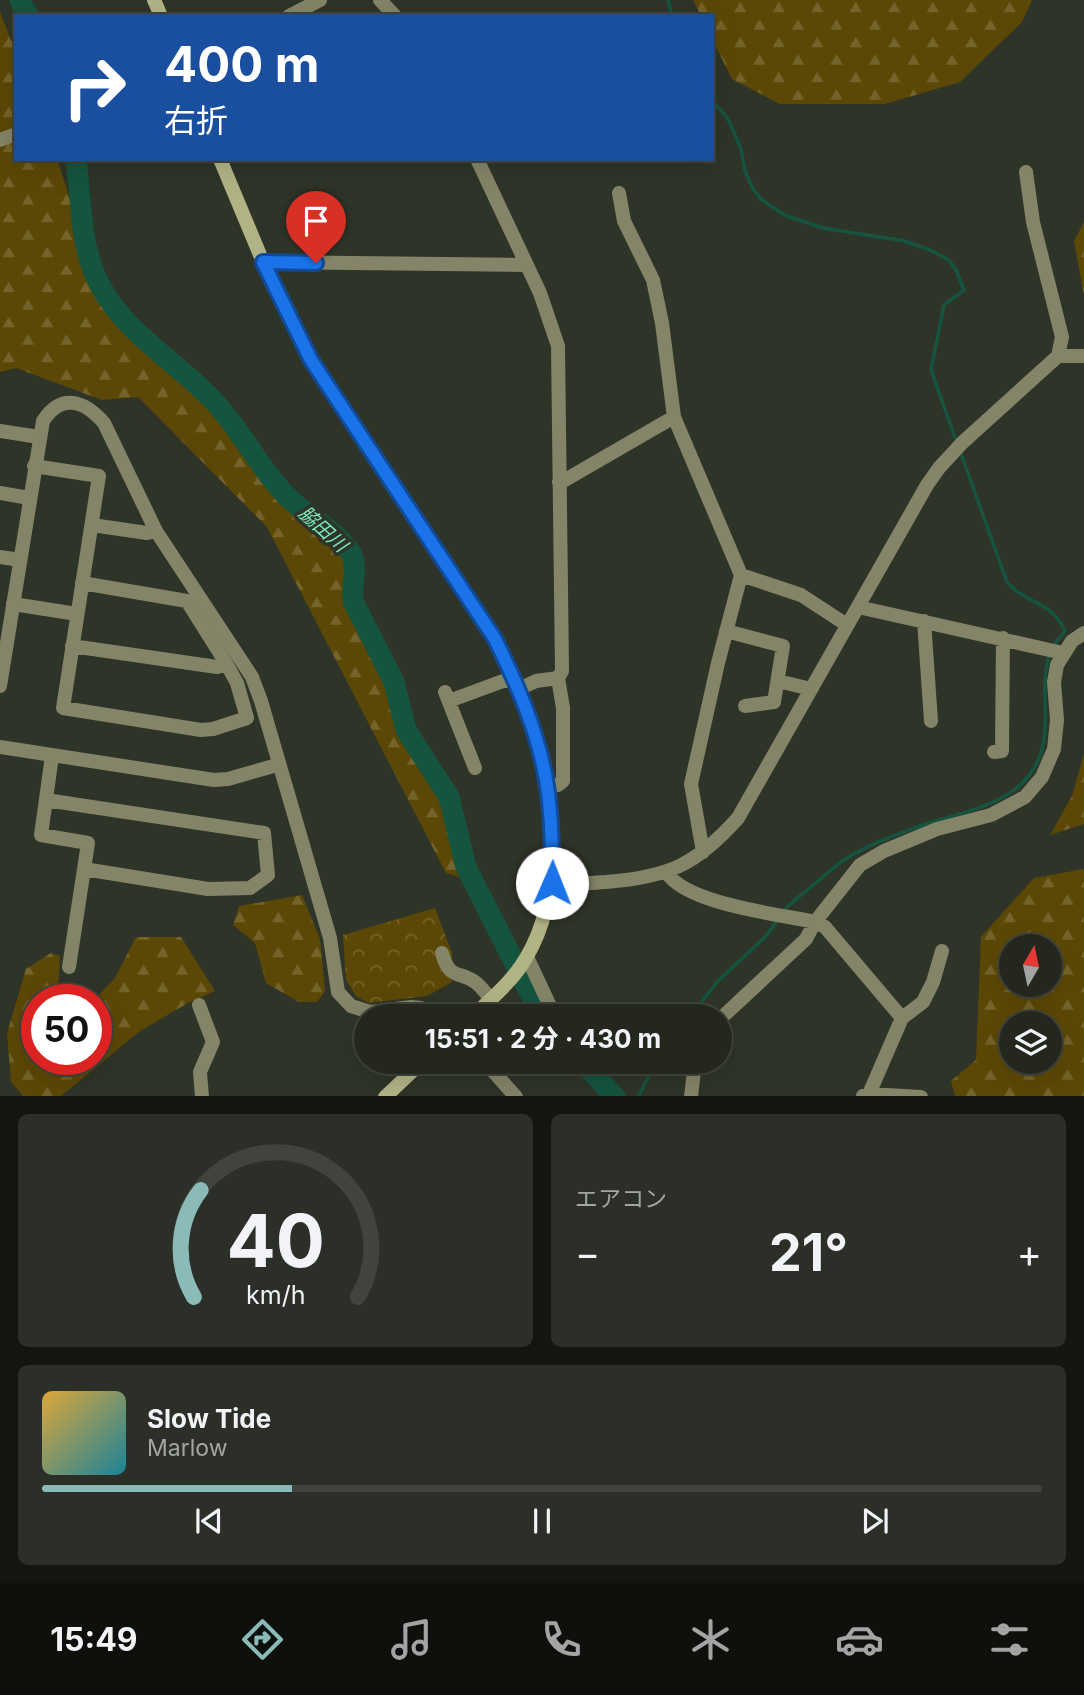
<!DOCTYPE html>
<html lang="ja">
<meta charset="utf-8">
<style>
body{margin:0;font-family:Inter,"Noto Sans JP",sans-serif;background:#2b2f27;color:#f1f3f6;height:100vh;display:flex;flex-direction:column;font-size:26px;white-space:nowrap}
*{box-sizing:border-box;margin:0}
p{font-size:23px;color:#a3a5a4}
.icon{flex:none;width:38px;height:38px;fill:none;stroke:currentColor;stroke-width:2;stroke-linecap:round;stroke-linejoin:round}
.map{position:relative;height:1096px;overflow:hidden}
.details{display:flex;flex-direction:column;gap:18px;padding:18px;background:#131510;flex:1}
.details>*{flex:none}
.top-card{position:absolute;left:14px;top:14px;width:700px;height:147px;border-radius:0px;box-shadow:0 7px 28px #0002,0 0 0 2px #40443c;background:#1a4fa0;color:#fff;overflow:hidden}
.needle{width:46px;rotate:9deg}
.buttons{position:absolute;left:999px;top:934px;display:grid;gap:14px}
.buttons a{display:grid;place-items:center;width:63px;height:63px;border-radius:50%;background:#23271e;box-shadow:0 7px 28px #0002,0 0 0 2px #40443c;font-size:35px}
.speed{position:absolute;left:21px;top:984px;display:flex;gap:14px;font-size:35px;font-weight:700;text-align:center}
.speed>*{display:grid;place-content:center;width:91px;height:91px;border-radius:50%;background:#23271e;box-shadow:0 7px 28px #0002,0 0 0 2px #40443c;line-height:1}
.speed .limit{border:10px solid #d22;background:#fff;color:#111}
.pin{position:absolute;display:grid;place-items:center;width:60px;height:60px;color:#fff;margin:-72px -30px;border-radius:50% 50% 50% 0;rotate:-45deg;box-shadow:0 0 7px #0007}
.pin .icon{rotate:45deg}
.me{position:absolute;width:77px;margin:-38px;rotate:1deg;stroke-linejoin:round;filter:drop-shadow(0 0 5px #0008)}
.turn{display:flex;align-items:center;gap:24px;height:147px;padding:0 35px;font-size:32px}
.turn .icon{width:91px;height:91px;stroke-width:2.5}
.turn b{display:block;font-size:49px;line-height:60px}
.big{font-size:52px;font-weight:700;line-height:1.1}
.details .tile{flex:1;display:flex;flex-direction:column;justify-content:center;gap:10px;min-width:0;padding:0 24px;border-radius:10px;background:#2b2f27}
.details .dial{align-items:center;gap:0}
.dial svg{height:182px;overflow:visible;fill:none;stroke:#40443c;stroke-width:7;stroke-linecap:round;text-anchor:middle}
.dial text{fill:#f1f3f6;stroke:none}
.song{display:flex;align-items:center;gap:21px}
.cover{width:84px;height:84px;border-radius:10px;background:linear-gradient(135deg,hsl(40 70% 55%),hsl(190 70% 35%))}
.played{height:7px;border-radius:4px;background:linear-gradient(90deg,#8bbbb9 25%,#40443c 25%)}
.keys{display:flex;justify-content:space-around;direction:ltr}
.heat{display:flex;justify-content:space-between;align-items:center;font-size:38px;direction:ltr}
.details .tiles{flex:1;display:grid;gap:18px;grid-template-columns:1fr 1fr}
.tile:last-child{grid-column:span 2}
.trip{position:absolute;left:354px;top:1004px;width:378px;height:70px;border-radius:35px;background:#23271e;box-shadow:0 7px 28px #0002,0 0 0 2px #40443c;font-weight:700;line-height:70px;text-align:center}
.tab-bar{display:flex;height:112px;justify-content:space-around;align-items:center;background:#0e100c;color:#a3a5a4}
.tab-bar .icon{width:49px;height:49px}
.tab-bar .active{color:#8bbbb9}
.tab-bar b{font-size:32px;color:#f1f3f6}
.map>svg:first-child{display:block}
.forest{fill:url(#forest-firs);fill-rule:evenodd}
.park{fill:url(#park-crowns)}
.lines{fill:none;stroke-linecap:round;stroke-linejoin:round}
.stream{stroke:#15543f;stroke-width:3.5}
.river{stroke:#15543f;stroke-width:21}
.minor{stroke:#848468;stroke-width:14}
.tertiary{stroke:#848468;stroke-width:14}
.secondary{stroke:#b2b385;stroke-width:14}
.route-casing{stroke:#114b97;stroke-width:18}
.route{stroke:#1a73e8;stroke-width:12}
.labels{text-anchor:middle;dominant-baseline:central;stroke-width:7;stroke-linejoin:round;paint-order:stroke}
.water-label{font-size:19px;font-style:italic;fill:#7ae9be;stroke:#2f3428}
</style>
<div class="map">
<svg width="1084" height="1097" viewBox="0 0 1084 1097">
<defs>
<pattern id="forest-firs" width="22" height="20" patternUnits="userSpaceOnUse" patternTransform="scale(1.75)"><rect width="22" height="20" fill="#5c4806"/><path d="M5 1l3.5 6h-7zM16 11l3.5 6h-7z" fill="#74632a"/></pattern>
<pattern id="park-crowns" width="20" height="18" patternUnits="userSpaceOnUse" patternTransform="scale(1.75)"><rect width="20" height="18" fill="#5c4806"/><path d="M2 6a3 3 0 1 1 6 0M12 15a3 3 0 1 1 6 0" fill="none" stroke="#74632a"/></pattern>
</defs>
<rect width="100%" height="100%" fill="#2f3428"/>
<!-- forest -->
<path class="forest" d="M 693,0 L 1032,0 L 1022,22 L 960,82 L 885,104 L 780,104 L 732,79 L 712,39 L 712,16 L 701,16 Z
M 0,12 L 16,52 L 16,159 L 57,159 L 70,199 L 76,233 L 85,254 L 90,274 L 118,318 L 210,403 L 287,502 L 348,555 L 348,598 L 445,798 L 459,877 L 446,873 L 267,527 L 138,397 L 102,400 L 16,368 L 0,372 Z
M 1084,222 L 1084,296 L 1074,241 Z
M 1084,754 L 1084,824 L 1050,835 L 1072,796 Z
M 1084,869 L 1084,1096 L 955,1096 L 951,1081 L 976,1060 L 981,937 L 1034,878 ZM 1012,947 L 1050,947 L 1050,985 L 1012,985 ZM 1012,1024 L 1050,1024 L 1050,1062 L 1012,1062 Z
M 302,895 L 320,939 L 325,991 L 317,1002 L 299,1002 L 266,983 L 255,943 L 233,925 L 239,906 Z
M 136,937 L 181,937 L 215,991 L 188,1003 L 140,1031 L 61,1096 L 23,1096 L 11,1082 L 7,1033 L 26,969 L 51,953 L 60,956 L 58,990 L 95,999 L 115,978 ZM 37,999 L 96,999 L 96,1059 L 37,1059 Z"/>
<!-- park -->
<path class="park" d="M 435,908 L 452,953 L 452,982 L 427,996 L 368,1003 L 356,996 L 346,980 L 343,935 Z"/>
<g class="lines">
<!-- stream -->
<path class="stream" d="M 668,0 L 672,16
M 712,100 L 728,119 L 741,149 L 745,171 L 753,189 L 761,199 L 784,215 L 823,228 L 905,241 L 930,250 L 949,260 L 956,270 L 964,290 L 944,305 L 931,370 L 957,443
M 960,451 L 1007,582 C 1027,605 1051,600 1065,631 L 1053,646
M 783,912 C 790,902 802,895 811,887 C 822,878 833,867 844,860 C 868,844 896,835 923,825 C 960,812 1012,806 1034,768 C 1056,731 1037,691 1050,653
M 689,1017 L 718,981 L 766,936 L 779,918
M 638,1097 L 656,1062"/>
<!-- river -->
<path class="river" d="M 20,0 L 28,16
M 76,159 C 81,195 80,236 93,270 C 114,326 172,358 212,399 C 241,429 261,472 291,500 C 307,516 346,537 353,558 C 357,571 351,587 353,601 L 394,682 L 406,730 L 449,797 L 466,867 L 542,1017
M 583,1062 L 615,1097"/>
<!-- minor -->
<path class="minor" d="M 380,0 L 395,16
M 289,16 L 320,0
M 0,140 L 16,134
M 477,159 L 540,293 L 558,346 L 562,671 L 558,678 L 563,708 L 563,781 L 558,785 L 547,786
M 263,262 L 526,265
M 1058,356 L 1084,356
M 674,417 L 741,575 L 718,663 L 691,784 L 703,852
M 0,431 L 39,437
M 34,466 L 99,476 L 63,708 L 201,730 L 213,729 L 247,718 L 237,683 L 226,663 L 217,667 L 72,646
M 559,482 L 565,480 L 674,417 L 662,323 L 653,280 L 624,221 L 619,193
M 0,493 L 29,498
M 92,525 L 147,533 L 156,531
M 0,557 L 20,560
M 741,575 L 801,595 L 847,625
M 82,583 L 187,601 L 226,663
M 13,604 L 77,614
M 858,607 L 1063,653
M 924,621 L 931,721
M 726,631 L 783,646 L 774,702 L 745,706
M 778,681 L 811,689
M 519,689 L 536,681 L 558,678
M 445,692 L 475,768
M 449,701 L 503,681 L 516,681
M 994,752 L 1002,751 L 1003,638
M 52,756 L 41,835 L 88,843 L 69,967
M 46,800 L 264,833 L 268,875 L 250,888 L 208,889 L 84,869
M 667,873 C 687,904 778,914 815,922 L 825,927 L 902,1018
M 552,883 C 570,885 588,883 606,882 C 669,877 696,865 738,818 L 927,485 L 939,468 L 962,443 L 1058,356 L 1062,337 L 1033,222 L 1026,172
M 442,953 C 450,981 458,970 475,982 C 481,986 486,994 491,999
M 527,957 L 550,1006 L 558,1017
M 199,1005 L 213,1042 L 200,1072 L 202,1097
M 624,1015 L 625,1017
M 719,1020 L 806,939 L 815,922 L 860,865 L 884,851 L 937,829 L 991,815 L 1025,797 L 1042,777 L 1054,749 L 1057,720 L 1054,682 L 1057,665 L 1072,641 L 1084,633
M 485,1062 L 516,1097
M 869,1094 L 902,1018 L 923,1002 L 933,982 L 942,951
M 863,1096 L 869,1094 L 921,1097
M 691,1097 L 695,1062"/>
<!-- tertiary -->
<path class="tertiary" d="M 0,686 L 43,421 C 61,393 84,400 104,423 L 156,531 L 252,677 L 261,701 L 330,938 L 338,992 L 351,1006 L 370,1012 L 411,1007 L 421,1008 L 434,1017
M 0,747 L 214,780 L 228,779 L 277,765"/>
<!-- secondary -->
<path class="secondary" d="M 154,0 L 161,16
M 220,159 L 263,262 L 311,360 L 495,639 C 510,669 525,700 535,733 C 556,800 564,895 526,958 C 513,981 491,999 472,1017
M 385,1097 L 422,1062"/>
</g>
<g class="lines">
<!-- route casing -->
<g class="route-casing">
<path id="route" d="M 316,263 L 263,262 L 311,360 L 495,639 C 518,686 539,734 547,786 C 552,818 552,851 552,883"/>
</g>
<!-- route -->
<use href="#route" class="route"/>
</g>
<g class="labels">
<!-- water labels -->
<g class="water-label">
<text transform="translate(323 529) rotate(42)">脇田川</text>
</g>
</g>
</svg>
<div class="buttons">
<a><svg class="needle" viewBox="-14 -14 28 28"><path d="M0-13l5 13h-10z" fill="#e53935"/><path d="M0 13l5-13h-10z" fill="#a3a5a4"/></svg></a>
<a><svg class="icon" aria-label="layers" viewBox="0 0 24 24"><path d="M12 4l9 5-9 5-9-5zM3 14l9 5 9-5"/></svg></a>
</div>
<div class="speed"><div class="limit">50</div></div>
<div class="pin" style="left:316px;top:263px;background:#d93025"><svg class="icon" aria-label="arrive" viewBox="0 0 24 24"><path d="M6 21V4h12l-3 4 3 4H6"/></svg></div>
<svg class="me" style="left:552px;top:883px" viewBox="-20 -20 40 40"><circle r="19" fill="#fff"/><path d="M0-13L10 11 0 6-10 11z" fill="#1a73e8"/></svg>
<div class="trip">15:51 · 2 分 · 430 m</div>
<div class="top-card">
<div class="turn"><svg class="icon" aria-label="right" viewBox="0 0 24 24"><path d="M7 20v-9h11M14 6l5 5-5 5"/></svg><div><b>400 m</b>右折</div></div>
</div>
</div>
<section class="details">
<div class="tiles">
<div class="tile dial"><svg viewBox="0 0 100 80">
<path d="M14 69A42 42 0 1 1 86 69"/>
<path d="M14 69A42 42 0 0 1 17 22" stroke="#8bbbb9"/>
<text x="50" y="56" font-size="32" font-weight="700">40</text>
<text x="50" y="72" font-size="11">km/h</text>
</svg></div>
<div class="tile"><p>エアコン</p>
<div class="heat"><a>−</a><b class="big">21°</b><a>+</a></div>
</div>
<div class="tile">
<div class="song"><i class="cover"></i><div><b>Slow Tide</b><p>Marlow</p></div></div>
<div class="played"></div>
<div class="keys"><svg class="icon" aria-label="previous" viewBox="0 0 24 24"><path d="M18 5L8 12l10 7zM5 5v14"/></svg><svg class="icon" aria-label="pause" viewBox="0 0 24 24"><path d="M8 5v14M16 5v14"/></svg><svg class="icon" aria-label="next" viewBox="0 0 24 24"><path d="M6 5l10 7-10 7zM19 5v14"/></svg></div>
</div>
</div>
</section>
<nav class="tab-bar">
<b>15:49</b>
<svg class="icon active" aria-label="directions" viewBox="0 0 24 24"><path d="M12 3l9 9-9 9-9-9zM9 14v-3h6M13 9l2 2-2 2"/></svg>
<svg class="icon" aria-label="music" viewBox="0 0 24 24"><path d="M9 18V5l10-2v13"/><circle cx="6" cy="18" r="3"/><circle cx="16" cy="16" r="3"/></svg>
<svg class="icon" aria-label="phone" viewBox="0 0 24 24"><path d="M5 4h4l2 5-3 2q2 4 5 5l2-3 5 2v4C11 20 4 13 5 4z"/></svg>
<svg class="icon" aria-label="climate" viewBox="0 0 24 24"><path d="M12 3v18M4 7l16 10M4 17L20 7"/></svg>
<svg class="icon" aria-label="car" viewBox="0 0 24 24"><path d="M5 17H2v-5l4-1 3-4h7l3 4 3 1v5h-3M9 17h6M6 11h13"/><circle cx="7" cy="17" r="2"/><circle cx="17" cy="17" r="2"/></svg>
<svg class="icon" aria-label="filters" viewBox="0 0 24 24"><path d="M4 7h16M4 17h16"/><circle cx="9" cy="7" r="2"/><circle cx="15" cy="17" r="2"/></svg>
</nav>
